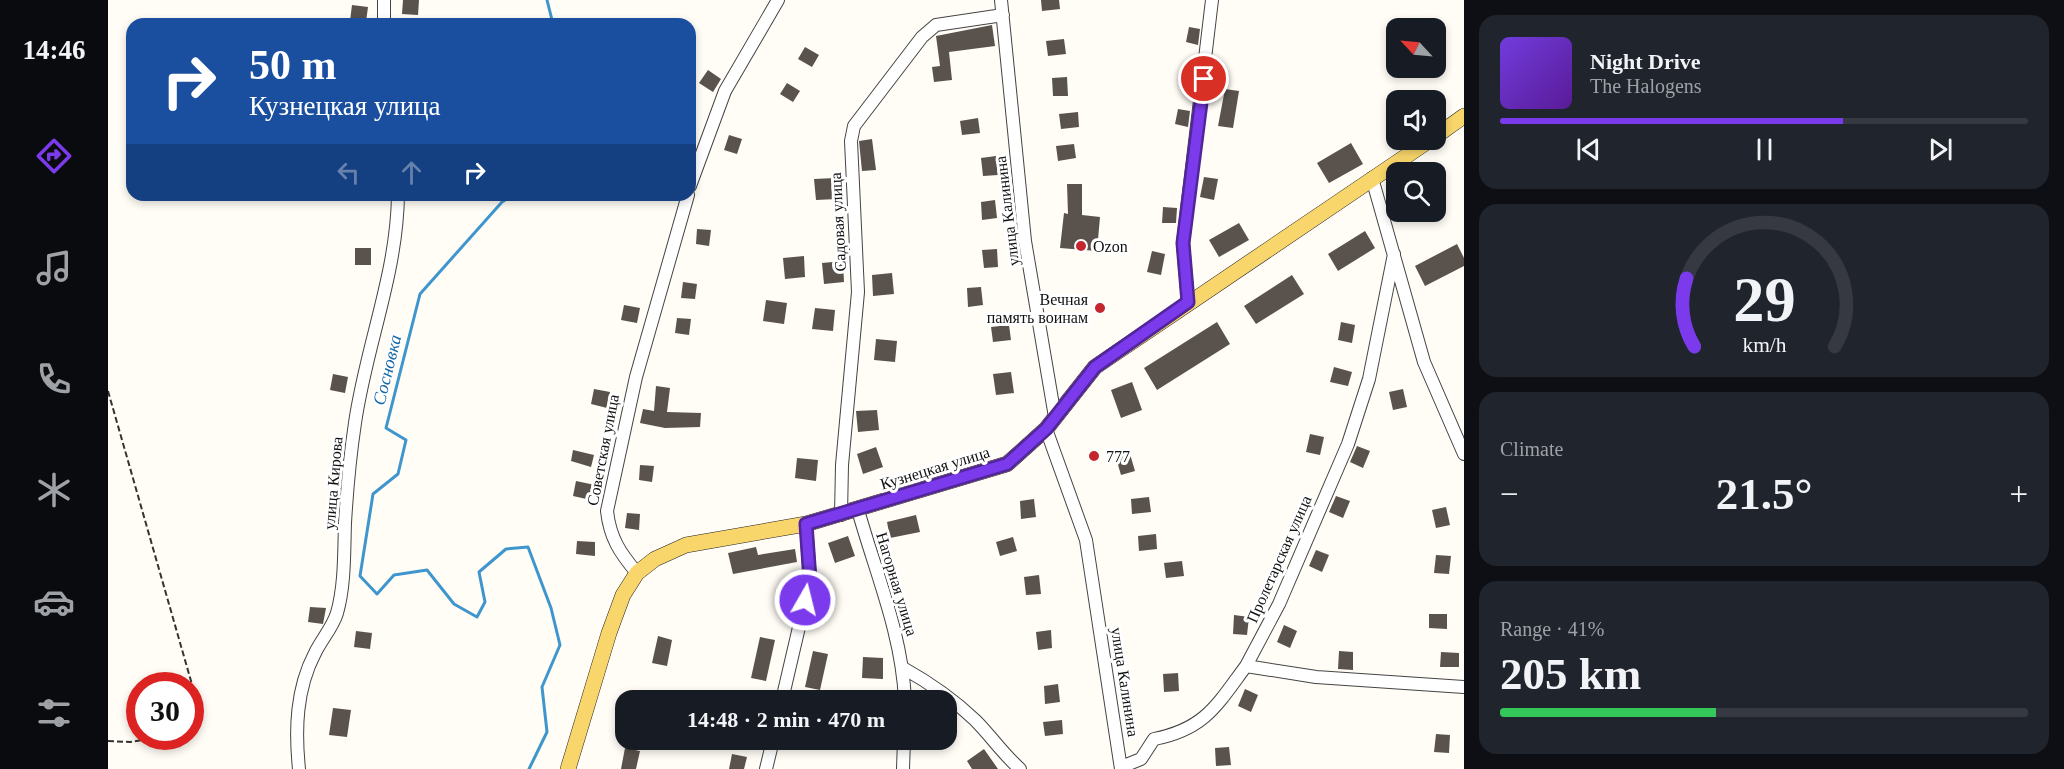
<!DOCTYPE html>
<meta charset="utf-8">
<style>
body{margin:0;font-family:"Times New Roman",serif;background:#20242c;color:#f1f3f6;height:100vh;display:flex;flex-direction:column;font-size:22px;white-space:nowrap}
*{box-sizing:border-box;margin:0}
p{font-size:20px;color:#9ea1a6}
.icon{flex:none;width:33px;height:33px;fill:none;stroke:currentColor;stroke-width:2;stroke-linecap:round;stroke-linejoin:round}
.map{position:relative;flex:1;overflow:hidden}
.details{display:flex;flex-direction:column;gap:15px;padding:15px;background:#0d0f14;width:600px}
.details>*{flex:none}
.top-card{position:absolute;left:18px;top:18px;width:570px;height:183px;border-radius:18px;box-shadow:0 3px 9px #0003;background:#1a4fa0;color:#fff;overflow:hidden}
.needle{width:39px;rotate:296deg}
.buttons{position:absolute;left:1278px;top:18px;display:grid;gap:12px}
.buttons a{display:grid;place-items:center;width:60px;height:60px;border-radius:12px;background:#171b24;box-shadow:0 3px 9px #0003;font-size:30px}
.speed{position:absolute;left:18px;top:672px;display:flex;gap:12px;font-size:30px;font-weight:700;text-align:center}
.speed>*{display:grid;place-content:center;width:78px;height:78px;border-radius:50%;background:#171b24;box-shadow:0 3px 9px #0003;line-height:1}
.speed .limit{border:9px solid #d22;background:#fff;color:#111}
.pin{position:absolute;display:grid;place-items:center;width:51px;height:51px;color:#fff;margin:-26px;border:3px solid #fff;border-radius:50%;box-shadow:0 2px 6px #0007}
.me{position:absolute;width:66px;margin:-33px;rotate:8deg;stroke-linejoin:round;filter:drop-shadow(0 0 4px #0008)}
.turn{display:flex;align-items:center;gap:21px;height:126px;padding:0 24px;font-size:27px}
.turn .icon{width:78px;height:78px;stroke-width:2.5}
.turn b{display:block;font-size:42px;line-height:51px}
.lanes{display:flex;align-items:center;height:57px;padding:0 24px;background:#0003;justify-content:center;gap:30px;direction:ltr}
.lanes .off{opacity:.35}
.big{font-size:45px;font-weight:800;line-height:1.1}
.details .widget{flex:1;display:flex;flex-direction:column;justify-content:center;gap:9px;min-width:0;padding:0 21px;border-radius:18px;background:#20242c}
.details .dial{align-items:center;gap:0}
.dial svg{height:156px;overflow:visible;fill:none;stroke:#363941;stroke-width:7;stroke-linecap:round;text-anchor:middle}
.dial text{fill:#f1f3f6;stroke:none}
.song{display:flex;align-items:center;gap:18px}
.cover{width:72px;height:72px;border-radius:9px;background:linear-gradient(135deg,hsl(260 70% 55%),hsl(270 70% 35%))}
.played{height:6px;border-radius:3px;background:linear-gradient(90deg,#7c3aed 65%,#363941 65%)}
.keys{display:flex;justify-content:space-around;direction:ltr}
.heat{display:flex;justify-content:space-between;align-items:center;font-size:33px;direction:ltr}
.charge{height:9px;border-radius:4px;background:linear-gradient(90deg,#34c759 41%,#363941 0)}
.trip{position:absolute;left:507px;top:690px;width:342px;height:60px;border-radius:18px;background:#171b24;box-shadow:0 3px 9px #0003;font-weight:800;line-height:60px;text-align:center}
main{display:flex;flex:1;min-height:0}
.tab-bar{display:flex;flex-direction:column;width:108px;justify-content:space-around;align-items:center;background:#090b0e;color:#9ea1a6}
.tab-bar .icon{width:42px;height:42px}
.tab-bar .selected{color:#7c3aed}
.tab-bar b{font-size:27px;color:#f1f3f6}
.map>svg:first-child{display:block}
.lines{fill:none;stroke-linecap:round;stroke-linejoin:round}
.stream{stroke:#3f96cf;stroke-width:3}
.building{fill:#5a524d}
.minor-casing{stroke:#444;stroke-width:14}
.major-casing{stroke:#222;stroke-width:16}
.path{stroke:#333;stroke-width:2;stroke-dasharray:6 3;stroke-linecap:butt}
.minor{stroke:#fff;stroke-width:12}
.major{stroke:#f9d66b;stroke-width:15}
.route-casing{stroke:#51269a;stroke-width:15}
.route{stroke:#7c3aed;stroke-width:10}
.poi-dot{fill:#c4262e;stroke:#fff;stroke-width:2}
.labels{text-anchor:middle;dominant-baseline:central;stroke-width:6;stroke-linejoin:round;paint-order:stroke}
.street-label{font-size:16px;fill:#111;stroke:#fff}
.poi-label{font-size:16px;fill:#111;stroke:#fff;text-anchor:start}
.water-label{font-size:18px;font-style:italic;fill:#1768a6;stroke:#fff}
</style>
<main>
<nav class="tab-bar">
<b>14:46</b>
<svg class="icon selected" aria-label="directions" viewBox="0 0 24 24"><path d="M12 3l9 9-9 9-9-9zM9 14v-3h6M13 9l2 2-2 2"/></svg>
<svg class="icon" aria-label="music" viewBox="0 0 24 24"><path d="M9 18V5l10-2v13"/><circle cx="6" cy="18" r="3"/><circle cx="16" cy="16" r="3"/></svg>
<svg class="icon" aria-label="phone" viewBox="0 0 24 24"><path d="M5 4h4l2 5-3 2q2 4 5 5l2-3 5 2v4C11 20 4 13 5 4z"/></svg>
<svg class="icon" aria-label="climate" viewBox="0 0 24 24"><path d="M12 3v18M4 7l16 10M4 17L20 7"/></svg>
<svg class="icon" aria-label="car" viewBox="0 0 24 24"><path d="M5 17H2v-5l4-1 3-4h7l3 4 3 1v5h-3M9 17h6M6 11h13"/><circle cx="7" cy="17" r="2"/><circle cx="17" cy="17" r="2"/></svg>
<svg class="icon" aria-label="filters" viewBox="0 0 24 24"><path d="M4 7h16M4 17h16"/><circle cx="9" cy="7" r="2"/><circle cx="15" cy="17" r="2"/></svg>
</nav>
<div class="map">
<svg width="1356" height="769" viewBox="0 0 1356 769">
<rect width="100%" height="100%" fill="#fffdf5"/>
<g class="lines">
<!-- stream -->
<path class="stream" d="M 439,0 L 445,24
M 405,195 L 394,202 L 312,294 L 278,428 L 298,440 L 290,474 L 265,494 L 252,576 L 269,594 L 286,575 L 319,570 L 346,604 L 369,617 L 377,602 L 371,572 L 398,549 L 420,547 L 443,608 L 452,645 L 434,687 L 439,732 L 421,769"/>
</g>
<!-- building -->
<path class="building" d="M 295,0 L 311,0 L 310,15 L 294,14 Z
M 933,0 L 951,0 L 952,9 L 934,11 Z
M 244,5 L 260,7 L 258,22 L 242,21 Z
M 884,25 L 887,46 L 841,52 L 844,80 L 826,82 L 824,67 L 832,66 L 828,36 Z
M 1081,27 L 1092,29 L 1090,45 L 1078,42 Z
M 956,39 L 958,54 L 940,56 L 938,41 Z
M 697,47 L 711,55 L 704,67 L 690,59 Z
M 600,70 L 613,79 L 605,92 L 591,83 Z
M 959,77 L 960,96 L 945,96 L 944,78 Z
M 679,83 L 692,91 L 685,102 L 672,94 Z
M 1117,89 L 1131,91 L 1125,128 L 1110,126 Z
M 1070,109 L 1082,111 L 1080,127 L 1067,124 Z
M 970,112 L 971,127 L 953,129 L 951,114 Z
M 870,118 L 872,133 L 854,135 L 852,121 Z
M 621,135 L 634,139 L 629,154 L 616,150 Z
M 764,139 L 768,170 L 754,171 L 751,141 Z
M 1243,143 L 1255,164 L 1221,183 L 1209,163 Z
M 966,144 L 968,158 L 950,161 L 948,146 Z
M 888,156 L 890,175 L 875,176 L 873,158 Z
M 1096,177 L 1110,179 L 1106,200 L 1092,197 Z
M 727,178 L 729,199 L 708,200 L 706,179 Z
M 959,184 L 974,184 L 974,215 L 992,217 L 989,251 L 952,248 L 956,213 L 960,214 Z
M 887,200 L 889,218 L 874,220 L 873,202 Z
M 1055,207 L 1069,208 L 1068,223 L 1054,223 Z
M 1131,223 L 1141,240 L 1111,257 L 1101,240 Z
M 589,229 L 603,230 L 601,246 L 588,244 Z
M 1257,231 L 1267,248 L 1230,271 L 1220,254 Z
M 1349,244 L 1356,258 L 1356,266 L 1317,286 L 1307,266 Z
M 247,248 L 263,248 L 263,265 L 247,265 Z
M 889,249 L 890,267 L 876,268 L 874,250 Z
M 1044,251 L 1057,254 L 1053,275 L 1039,272 Z
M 696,256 L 697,277 L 677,279 L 675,258 Z
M 735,261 L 736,282 L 716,284 L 714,263 Z
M 784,273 L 786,294 L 765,296 L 764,275 Z
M 1184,275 L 1196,294 L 1148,324 L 1136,306 Z
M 575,282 L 589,284 L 587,299 L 573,298 Z
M 873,287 L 875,305 L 860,307 L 859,288 Z
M 658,300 L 679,303 L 676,324 L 655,321 Z
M 516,305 L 532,308 L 529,323 L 513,320 Z
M 707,308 L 727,310 L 725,331 L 704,329 Z
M 569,318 L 583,319 L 581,335 L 567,333 Z
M 1109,322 L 1122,344 L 1049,390 L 1036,368 Z
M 1233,322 L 1247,325 L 1244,343 L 1230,340 Z
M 901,325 L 903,340 L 885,342 L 883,327 Z
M 768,339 L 789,341 L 787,362 L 766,360 Z
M 1226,367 L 1244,372 L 1240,386 L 1222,382 Z
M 903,372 L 906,393 L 888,395 L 885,374 Z
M 225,374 L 240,377 L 237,393 L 222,390 Z
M 1024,382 L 1034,410 L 1013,418 L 1003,390 Z
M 548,386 L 562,388 L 559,412 L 593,413 L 592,427 L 557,428 L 532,423 L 535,409 L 546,411 Z
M 486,389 L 502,392 L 499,408 L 483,404 Z
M 1295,389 L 1299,407 L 1285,410 L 1281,392 Z
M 769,410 L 771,430 L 750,432 L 748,411 Z
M 1202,434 L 1216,437 L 1212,455 L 1198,452 Z
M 1249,446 L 1262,451 L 1255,468 L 1242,462 Z
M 768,447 L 775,467 L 755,474 L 749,454 Z
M 465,450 L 486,455 L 483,467 L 463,461 Z
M 1022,454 L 1027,471 L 1013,475 L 1008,458 Z
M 689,458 L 710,460 L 708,481 L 687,478 Z
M 532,465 L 546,466 L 544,482 L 531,480 Z
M 468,481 L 487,485 L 483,500 L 465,496 Z
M 1228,496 L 1242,501 L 1235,518 L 1221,512 Z
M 1041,497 L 1043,512 L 1024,514 L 1023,499 Z
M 926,499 L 928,517 L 913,519 L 912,501 Z
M 1338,507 L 1342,525 L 1328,528 L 1324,510 Z
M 519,513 L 532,514 L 531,530 L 517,528 Z
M 808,515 L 812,532 L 782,538 L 779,522 Z
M 1048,534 L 1049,549 L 1031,551 L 1030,536 Z
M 740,536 L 747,556 L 727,563 L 720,543 Z
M 905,537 L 909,551 L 892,556 L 888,542 Z
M 469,541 L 487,542 L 487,556 L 468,554 Z
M 648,547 L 650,555 L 687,549 L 689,562 L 625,574 L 620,553 Z
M 1208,550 L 1221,555 L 1214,572 L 1201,566 Z
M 1328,555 L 1343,556 L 1341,574 L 1326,573 Z
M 1074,561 L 1076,576 L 1058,578 L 1056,563 Z
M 931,575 L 933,594 L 918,595 L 916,577 Z
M 202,607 L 218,608 L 215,624 L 200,622 Z
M 1321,614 L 1339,614 L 1339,629 L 1321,628 Z
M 1126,615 L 1141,617 L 1139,635 L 1125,634 Z
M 1176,625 L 1189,631 L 1182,648 L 1169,642 Z
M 943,630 L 944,648 L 930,650 L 928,632 Z
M 248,631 L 264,633 L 262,649 L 246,647 Z
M 550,636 L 564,640 L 559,666 L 544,663 Z
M 652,637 L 667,640 L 658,681 L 643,678 Z
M 705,651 L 720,654 L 712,690 L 697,687 Z
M 1231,651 L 1245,652 L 1245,670 L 1230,669 Z
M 1333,652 L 1351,653 L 1351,667 L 1332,667 Z
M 755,657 L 775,658 L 775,679 L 754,678 Z
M 1070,673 L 1071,691 L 1056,692 L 1055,674 Z
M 950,684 L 952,702 L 937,704 L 936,686 Z
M 1137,689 L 1150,695 L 1143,712 L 1130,706 Z
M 225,708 L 243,710 L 239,737 L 221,735 Z
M 954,720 L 955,734 L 937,736 L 935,722 Z
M 1328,734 L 1342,735 L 1341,753 L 1326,752 Z
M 1121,747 L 1123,765 L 1108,766 L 1107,748 Z
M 517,748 L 532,751 L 528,769 L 513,769 Z
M 876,749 L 890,769 L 864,769 L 859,761 Z
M 624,754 L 639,757 L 636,769 L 621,769 Z"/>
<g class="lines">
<!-- minor casing -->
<g class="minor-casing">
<path id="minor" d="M 276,0 L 276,24
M 893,0 L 917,241 L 947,417
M 1264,178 L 1316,362 L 1356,454
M 582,186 L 617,91 L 670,0
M 1286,254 L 1261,379 L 1240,444 L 1171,604 L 1138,666 L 1208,677 L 1356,687
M 1080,302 L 1075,243 L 1104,0
M 938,429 L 978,540 L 1013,769
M 750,510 C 768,574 794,634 797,700
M 733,515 L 734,465 L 750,292 L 743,141 L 746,126 L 814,37 L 828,25 L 895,15
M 529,573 C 512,553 502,538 499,511 L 528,377 L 580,195
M 795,668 C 822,683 845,699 867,720 C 883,736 895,754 912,769
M 674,700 L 702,580 L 698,524
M 1013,767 L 1033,759 L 1046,739 C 1097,729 1109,705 1138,666
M 191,769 C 187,730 188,689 207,653 C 213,640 225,627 229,613 C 237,585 236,552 237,523 C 239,489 242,456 247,423 C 258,346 289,274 290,195
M 658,769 L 665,740
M 795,769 L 796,740"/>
</g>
<!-- major casing -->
<g class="major-casing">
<path id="major" d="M 1328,136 L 1356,116
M 460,769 L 501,633 L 515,595 L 529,573 L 547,559 L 578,545 L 698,524 L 899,464 L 938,429 L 987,367 L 1322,140"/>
</g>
<!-- path -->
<path class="path" d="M 0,391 L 85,688 L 90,709 L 82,724
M 0,741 L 22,742 L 58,736"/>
<!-- minor -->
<use href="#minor" class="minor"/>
<!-- major -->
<use href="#major" class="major"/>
</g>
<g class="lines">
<!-- route casing -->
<g class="route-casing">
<path id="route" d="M 697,600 L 702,580 L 698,524 L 899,464 L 938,429 L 987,367 L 1080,302 L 1075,243 L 1096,79"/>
</g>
<!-- route -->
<use href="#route" class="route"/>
</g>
<!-- markers -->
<g class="poi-dot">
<circle cx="973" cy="246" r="6"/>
<circle cx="992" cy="308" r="6"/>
<circle cx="986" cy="456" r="6"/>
</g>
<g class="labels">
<!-- street labels -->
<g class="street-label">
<text transform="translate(899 211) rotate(-97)">улица Калинина</text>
<text transform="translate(730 222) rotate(-93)">Садовая улица</text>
<text transform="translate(495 450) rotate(-79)">Советская улица</text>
<text transform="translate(827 468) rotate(-17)">Кузнецкая улица</text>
<text transform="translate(225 483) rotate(-85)">улица Кирова</text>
<text transform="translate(1171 559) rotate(-66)">Пролетарская улица</text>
<text transform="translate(789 584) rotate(73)">Нагорная улица</text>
<text transform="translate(1017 682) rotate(81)">улица Калинина</text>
</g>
<!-- poi labels -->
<g class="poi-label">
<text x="985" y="246">Ozon</text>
<text x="980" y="299" text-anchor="end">Вечная<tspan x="980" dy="18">память воинам</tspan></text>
<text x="998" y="456">777</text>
</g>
<!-- water labels -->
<g class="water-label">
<text transform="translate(279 370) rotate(-76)">Сосновка</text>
</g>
</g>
</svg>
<div class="buttons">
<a><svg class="needle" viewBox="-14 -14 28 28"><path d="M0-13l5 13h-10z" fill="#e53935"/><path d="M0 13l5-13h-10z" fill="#9ea1a6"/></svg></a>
<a><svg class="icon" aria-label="sound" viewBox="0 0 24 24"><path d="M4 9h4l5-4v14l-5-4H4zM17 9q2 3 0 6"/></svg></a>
<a><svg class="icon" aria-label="search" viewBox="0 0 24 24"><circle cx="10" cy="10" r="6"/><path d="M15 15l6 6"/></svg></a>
</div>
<div class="speed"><div class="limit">30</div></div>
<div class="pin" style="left:1096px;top:79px;background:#d93025"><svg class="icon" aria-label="arrive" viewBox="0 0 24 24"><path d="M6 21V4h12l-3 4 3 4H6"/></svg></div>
<svg class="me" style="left:697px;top:600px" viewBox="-20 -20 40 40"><circle r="17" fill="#7c3aed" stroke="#fff" stroke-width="3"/><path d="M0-11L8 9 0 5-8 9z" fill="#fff"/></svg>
<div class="trip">14:48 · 2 min · 470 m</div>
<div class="top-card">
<div class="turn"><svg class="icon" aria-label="right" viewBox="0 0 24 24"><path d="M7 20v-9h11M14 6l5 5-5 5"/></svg><div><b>50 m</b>Кузнецкая улица</div></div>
<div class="lanes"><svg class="icon off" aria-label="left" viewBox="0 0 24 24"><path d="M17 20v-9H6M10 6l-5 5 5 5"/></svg><svg class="icon off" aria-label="ahead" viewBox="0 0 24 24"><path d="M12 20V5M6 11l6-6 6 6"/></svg><svg class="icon" aria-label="right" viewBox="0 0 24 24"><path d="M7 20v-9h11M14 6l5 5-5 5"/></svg></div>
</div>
</div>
<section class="details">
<div class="widget">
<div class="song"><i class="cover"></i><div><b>Night Drive</b><p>The Halogens</p></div></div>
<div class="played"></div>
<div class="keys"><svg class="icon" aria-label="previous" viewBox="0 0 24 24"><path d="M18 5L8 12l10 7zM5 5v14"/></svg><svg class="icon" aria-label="pause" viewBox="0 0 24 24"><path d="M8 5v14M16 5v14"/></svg><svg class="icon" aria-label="next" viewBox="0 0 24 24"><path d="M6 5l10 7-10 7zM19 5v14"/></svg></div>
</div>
<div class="widget dial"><svg viewBox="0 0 100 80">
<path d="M14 69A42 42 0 1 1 86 69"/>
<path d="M14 69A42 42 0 0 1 10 34" stroke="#7c3aed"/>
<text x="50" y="56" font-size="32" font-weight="700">29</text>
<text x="50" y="72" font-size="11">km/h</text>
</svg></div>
<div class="widget"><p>Climate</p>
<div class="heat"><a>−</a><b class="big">21.5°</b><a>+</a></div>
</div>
<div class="widget"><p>Range · 41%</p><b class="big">205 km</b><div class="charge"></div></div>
</section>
</main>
